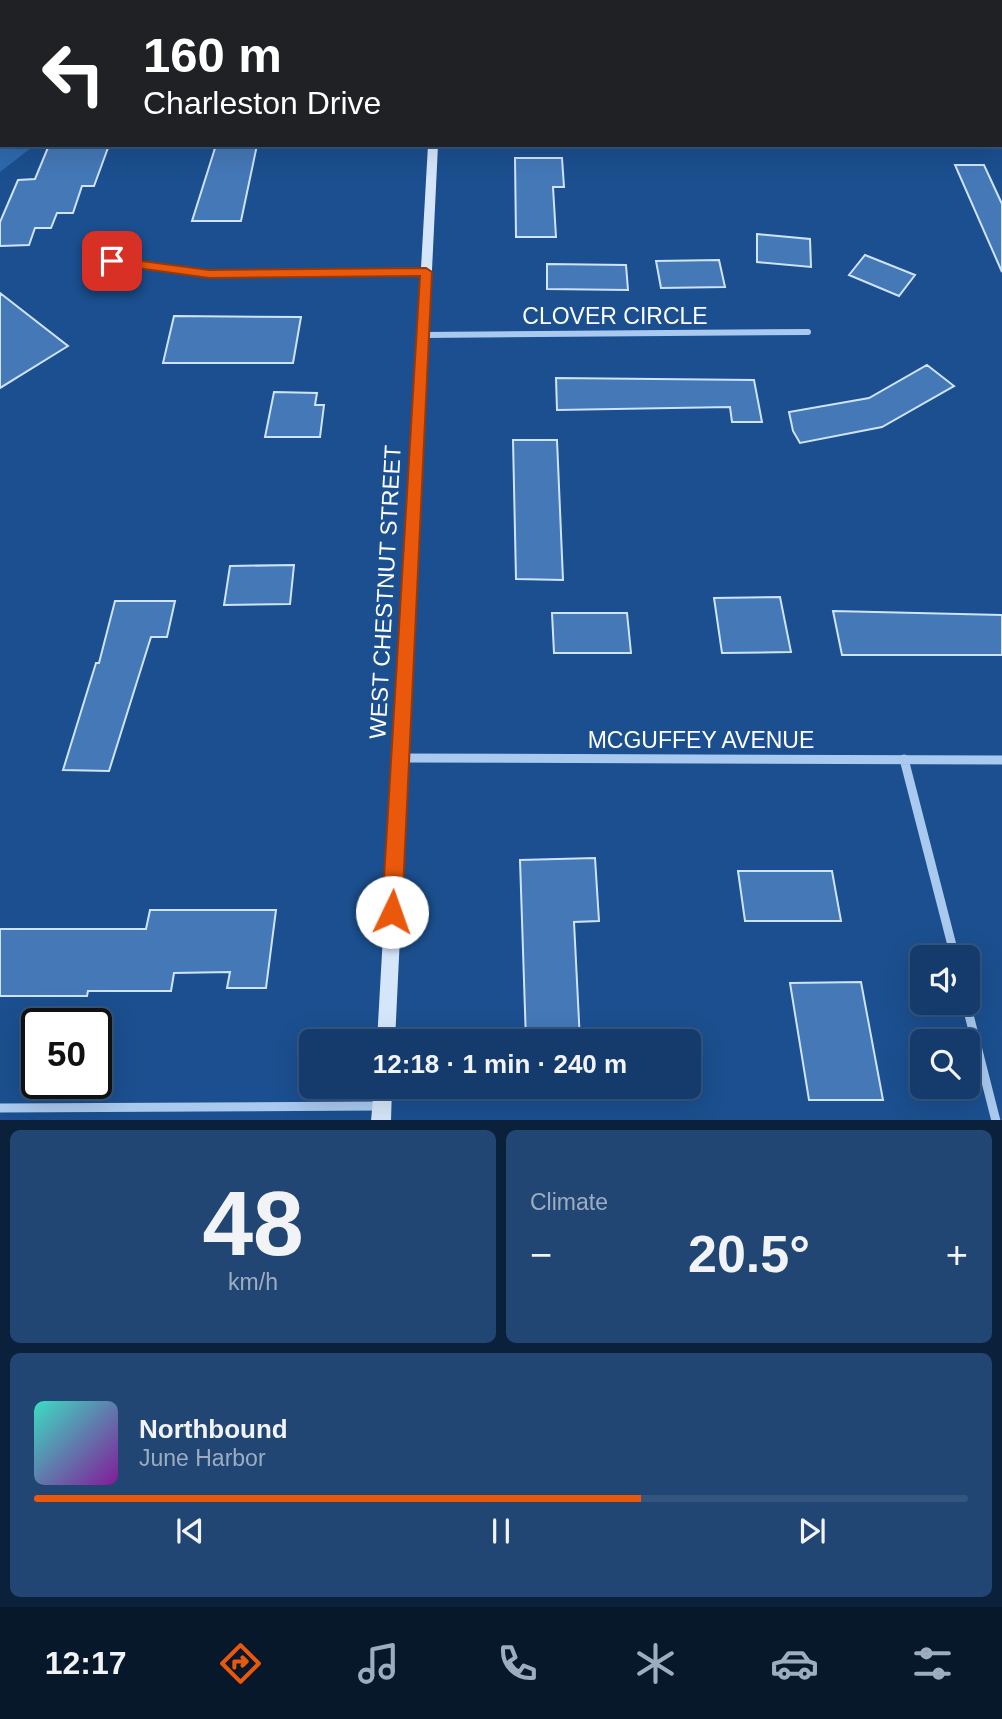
<!DOCTYPE html>
<meta charset="utf-8">
<style>
body{margin:0;font-family:Helvetica,sans-serif;background:#214673;color:#f1f3f6;height:100vh;display:flex;flex-direction:column;font-size:26px;white-space:nowrap}
*{box-sizing:border-box;margin:0}
p{font-size:23px;color:#9dadc1}
.icon{flex:none;width:38px;height:38px;fill:none;stroke:currentColor;stroke-width:2;stroke-linecap:round;stroke-linejoin:round}
.map{position:relative;height:1120px;overflow:hidden}
.sheet{display:flex;flex-direction:column;gap:10px;padding:10px;background:#0b203b;flex:1}
.sheet>*{flex:none}
.banner{position:absolute;left:0px;top:0px;width:1003px;height:147px;box-shadow:0 7px 28px #0002,0 0 0 2px #33557e;background:#202124;color:#fff;overflow:hidden}
.buttons{position:absolute;left:910px;top:945px;display:grid;gap:14px}
.buttons a{display:grid;place-items:center;width:70px;height:70px;border-radius:10px;background:#143b6b;box-shadow:0 7px 28px #0002,0 0 0 2px #33557e;font-size:35px}
.speed{position:absolute;left:21px;top:1008px;display:flex;gap:14px;font-size:35px;font-weight:700;text-align:center}
.speed>*{display:grid;place-content:center;width:91px;height:91px;border-radius:50%;background:#143b6b;box-shadow:0 7px 28px #0002,0 0 0 2px #33557e;line-height:1}
.speed .limit{border:4px solid #111;border-radius:10px;background:#fff;color:#111}
.pin{position:absolute;display:grid;place-items:center;width:60px;height:60px;color:#fff;margin:-30px;border-radius:14px;box-shadow:0 4px 10px #0006}
.me{position:absolute;width:77px;margin:-38px;rotate:3deg;stroke-linejoin:round;filter:drop-shadow(0 0 5px #0008)}
.turn{display:flex;align-items:center;gap:24px;height:147px;padding:0 28px;font-size:32px}
.turn .icon{width:91px;height:91px;stroke-width:2.5}
.turn b{display:block;font-size:49px;line-height:60px}
.big{font-size:52px;font-weight:600;line-height:1.1}
.sheet .tile{flex:1;display:flex;flex-direction:column;justify-content:center;gap:10px;min-width:0;padding:0 24px;border-radius:10px;background:#214673}
.sheet .dial{align-items:center;gap:0}
.dial b{font-size:91px;line-height:1}
.song{display:flex;align-items:center;gap:21px}
.cover{width:84px;height:84px;border-radius:10px;background:linear-gradient(135deg,hsl(170 70% 55%),hsl(290 70% 35%))}
.played{height:7px;border-radius:4px;background:linear-gradient(90deg,#ea580c 65%,#33557e 65%)}
.keys{display:flex;justify-content:space-around;direction:ltr}
.heat{display:flex;justify-content:space-between;align-items:center;font-size:38px;direction:ltr}
.sheet .tiles{flex:1;display:grid;gap:10px;grid-template-columns:1fr 1fr}
.tile:last-child{grid-column:span 2}
.trip{position:absolute;left:299px;top:1029px;width:402px;height:70px;border-radius:10px;background:#143b6b;box-shadow:0 7px 28px #0002,0 0 0 2px #33557e;font-weight:600;line-height:70px;text-align:center}
.tabs{display:flex;height:112px;justify-content:space-around;align-items:center;background:#08182b;color:#9dadc1}
.tabs .icon{width:49px;height:49px}
.tabs .active{color:#ea580c}
.tabs b{font-size:32px;color:#f1f3f6}
.map>svg:first-child{display:block}
.green{fill:#2e69ad}
.lines{fill:none;stroke-linecap:round;stroke-linejoin:round}
.stream{fill:#9cc4f0;fill-rule:evenodd}
.building{fill:#4478b7;stroke:#cfe3fa;stroke-width:2}
.minor-far2{stroke:#a9c9ee;stroke-width:5}
.minor-far1{stroke:#a9c9ee;stroke-width:6}
.minor{stroke:#a9c9ee;stroke-width:9}
.secondary{fill:#d6e6fa;fill-rule:evenodd}
.route{fill:#ea580c;stroke:#983908;stroke-width:2}
.labels{text-anchor:middle;dominant-baseline:central;stroke-width:7;stroke-linejoin:round;paint-order:stroke}
.street-label{font-size:23px;fill:#fff;stroke:#1b4f8f}
</style>
<div class="map">
<svg width="1002" height="1121" viewBox="0 0 1002 1121">
<rect width="100%" height="100%" fill="#1b4f8f"/>
<!-- green -->
<path class="green" d="M 0,15 L 2,145 L 35,145 L 0,172 Z"/>
<g class="lines">
<!-- stream -->
<path class="stream" d="M 139,0 L 146,0 L 144,2 L 137,2 Z
M 2,114 L 2,119 L 0,119 L 0,115 Z"/>
</g>
<!-- building -->
<path class="building" d="M 49,145 L 109,145 L 94,186 L 82,186 L 73,213 L 57,213 L 51,228 L 35,228 L 29,245 L 0,246 L 0,222 L 18,180 L 35,179 Z
M 216,145 L 257,145 L 241,221 L 192,221 Z
M 515,158 L 562,158 L 564,187 L 553,187 L 556,237 L 516,237 Z
M 955,165 L 984,165 L 1002,204 L 1002,272 Z
M 757,234 L 810,239 L 811,267 L 757,262 Z
M 865,255 L 915,275 L 899,296 L 849,275 Z
M 719,260 L 725,287 L 661,288 L 656,261 Z
M 547,264 L 626,265 L 628,290 L 547,289 Z
M 0,293 L 68,346 L 0,388 Z
M 174,316 L 301,317 L 293,363 L 163,363 Z
M 927,365 L 954,386 L 882,427 L 800,443 L 793,431 L 789,412 L 869,398 Z
M 556,378 L 754,380 L 762,422 L 732,422 L 730,407 L 557,410 Z
M 274,392 L 317,393 L 315,405 L 324,405 L 320,437 L 265,437 Z
M 513,440 L 557,440 L 563,580 L 516,579 Z
M 294,565 L 290,604 L 224,605 L 230,566 Z
M 780,597 L 791,652 L 722,653 L 714,598 Z
M 115,601 L 175,601 L 167,637 L 151,637 L 109,771 L 63,770 L 96,663 L 99,663 Z
M 833,611 L 1002,615 L 1002,655 L 842,655 Z
M 552,613 L 627,613 L 631,653 L 554,653 Z
M 595,858 L 599,921 L 574,922 L 580,1041 L 526,1041 L 520,860 Z
M 738,871 L 832,871 L 841,921 L 745,921 Z
M 150,910 L 276,910 L 266,988 L 227,988 L 230,972 L 174,973 L 171,991 L 88,991 L 87,996 L 0,996 L 0,929 L 146,929 Z
M 861,982 L 883,1100 L 809,1100 L 790,983 Z
M 527,1087 L 582,1087 L 582,1094 L 527,1095 Z"/>
<g class="lines">
<!-- minor-far2 -->
<path class="minor-far2" d="M 112,261 L 209,274 L 426,272"/>
<!-- minor-far1 -->
<path class="minor-far1" d="M 423,335 L 808,332"/>
<!-- minor -->
<path class="minor" d="M 401,758 L 1002,760
M 904,759 L 955,957
M 966,1003 L 996,1121
M 0,1108 L 381,1106"/>
<!-- secondary -->
<path class="secondary" d="M 437,0 L 445,0 L 445,2 L 437,2 Z
M 428,145 L 438,145 L 395,1041 L 377,1041 Z
M 374,1087 L 392,1087 L 391,1121 L 371,1121 Z"/>
</g>
<!-- route -->
<path class="route" d="M 112,257 L 209,270 L 426,268 L 432,272 L 402,912 L 399,919 L 392,922 L 385,919 L 382,912 L 420,276 L 209,278 L 108,264 L 106,261 Z"/>
<g class="labels">
<!-- street labels -->
<g class="street-label">
<text x="615" y="316">CLOVER CIRCLE</text>
<text transform="translate(385 592) rotate(-87)">WEST CHESTNUT STREET</text>
<text x="701" y="740">MCGUFFEY AVENUE</text>
</g>
</g>
</svg>
<div class="buttons">
<a><svg class="icon" aria-label="sound" viewBox="0 0 24 24"><path d="M4 9h4l5-4v14l-5-4H4zM17 9q2 3 0 6"/></svg></a>
<a><svg class="icon" aria-label="search" viewBox="0 0 24 24"><circle cx="10" cy="10" r="6"/><path d="M15 15l6 6"/></svg></a>
</div>
<div class="speed"><div class="limit">50</div></div>
<div class="pin" style="left:112px;top:261px;background:#d93025"><svg class="icon" aria-label="arrive" viewBox="0 0 24 24"><path d="M6 21V4h12l-3 4 3 4H6"/></svg></div>
<svg class="me" style="left:392px;top:912px" viewBox="-20 -20 40 40"><circle r="19" fill="#fff"/><path d="M0-13L10 11 0 6-10 11z" fill="#ea580c"/></svg>
<div class="trip">12:18 · 1 min · 240 m</div>
<div class="banner">
<div class="turn"><svg class="icon" aria-label="left" viewBox="0 0 24 24"><path d="M17 20v-9H6M10 6l-5 5 5 5"/></svg><div><b>160 m</b>Charleston Drive</div></div>
</div>
</div>
<section class="sheet">
<div class="tiles">
<div class="tile dial"><b>48</b><p>km/h</p></div>
<div class="tile"><p>Climate</p>
<div class="heat"><a>−</a><b class="big">20.5°</b><a>+</a></div>
</div>
<div class="tile">
<div class="song"><i class="cover"></i><div><b>Northbound</b><p>June Harbor</p></div></div>
<div class="played"></div>
<div class="keys"><svg class="icon" aria-label="previous" viewBox="0 0 24 24"><path d="M18 5L8 12l10 7zM5 5v14"/></svg><svg class="icon" aria-label="pause" viewBox="0 0 24 24"><path d="M8 5v14M16 5v14"/></svg><svg class="icon" aria-label="next" viewBox="0 0 24 24"><path d="M6 5l10 7-10 7zM19 5v14"/></svg></div>
</div>
</div>
</section>
<nav class="tabs">
<b>12:17</b>
<svg class="icon active" aria-label="directions" viewBox="0 0 24 24"><path d="M12 3l9 9-9 9-9-9zM9 14v-3h6M13 9l2 2-2 2"/></svg>
<svg class="icon" aria-label="music" viewBox="0 0 24 24"><path d="M9 18V5l10-2v13"/><circle cx="6" cy="18" r="3"/><circle cx="16" cy="16" r="3"/></svg>
<svg class="icon" aria-label="phone" viewBox="0 0 24 24"><path d="M5 4h4l2 5-3 2q2 4 5 5l2-3 5 2v4C11 20 4 13 5 4z"/></svg>
<svg class="icon" aria-label="climate" viewBox="0 0 24 24"><path d="M12 3v18M4 7l16 10M4 17L20 7"/></svg>
<svg class="icon" aria-label="car" viewBox="0 0 24 24"><path d="M5 17H2v-5l4-1 3-4h7l3 4 3 1v5h-3M9 17h6M6 11h13"/><circle cx="7" cy="17" r="2"/><circle cx="17" cy="17" r="2"/></svg>
<svg class="icon" aria-label="filters" viewBox="0 0 24 24"><path d="M4 7h16M4 17h16"/><circle cx="9" cy="7" r="2"/><circle cx="15" cy="17" r="2"/></svg>
</nav>
